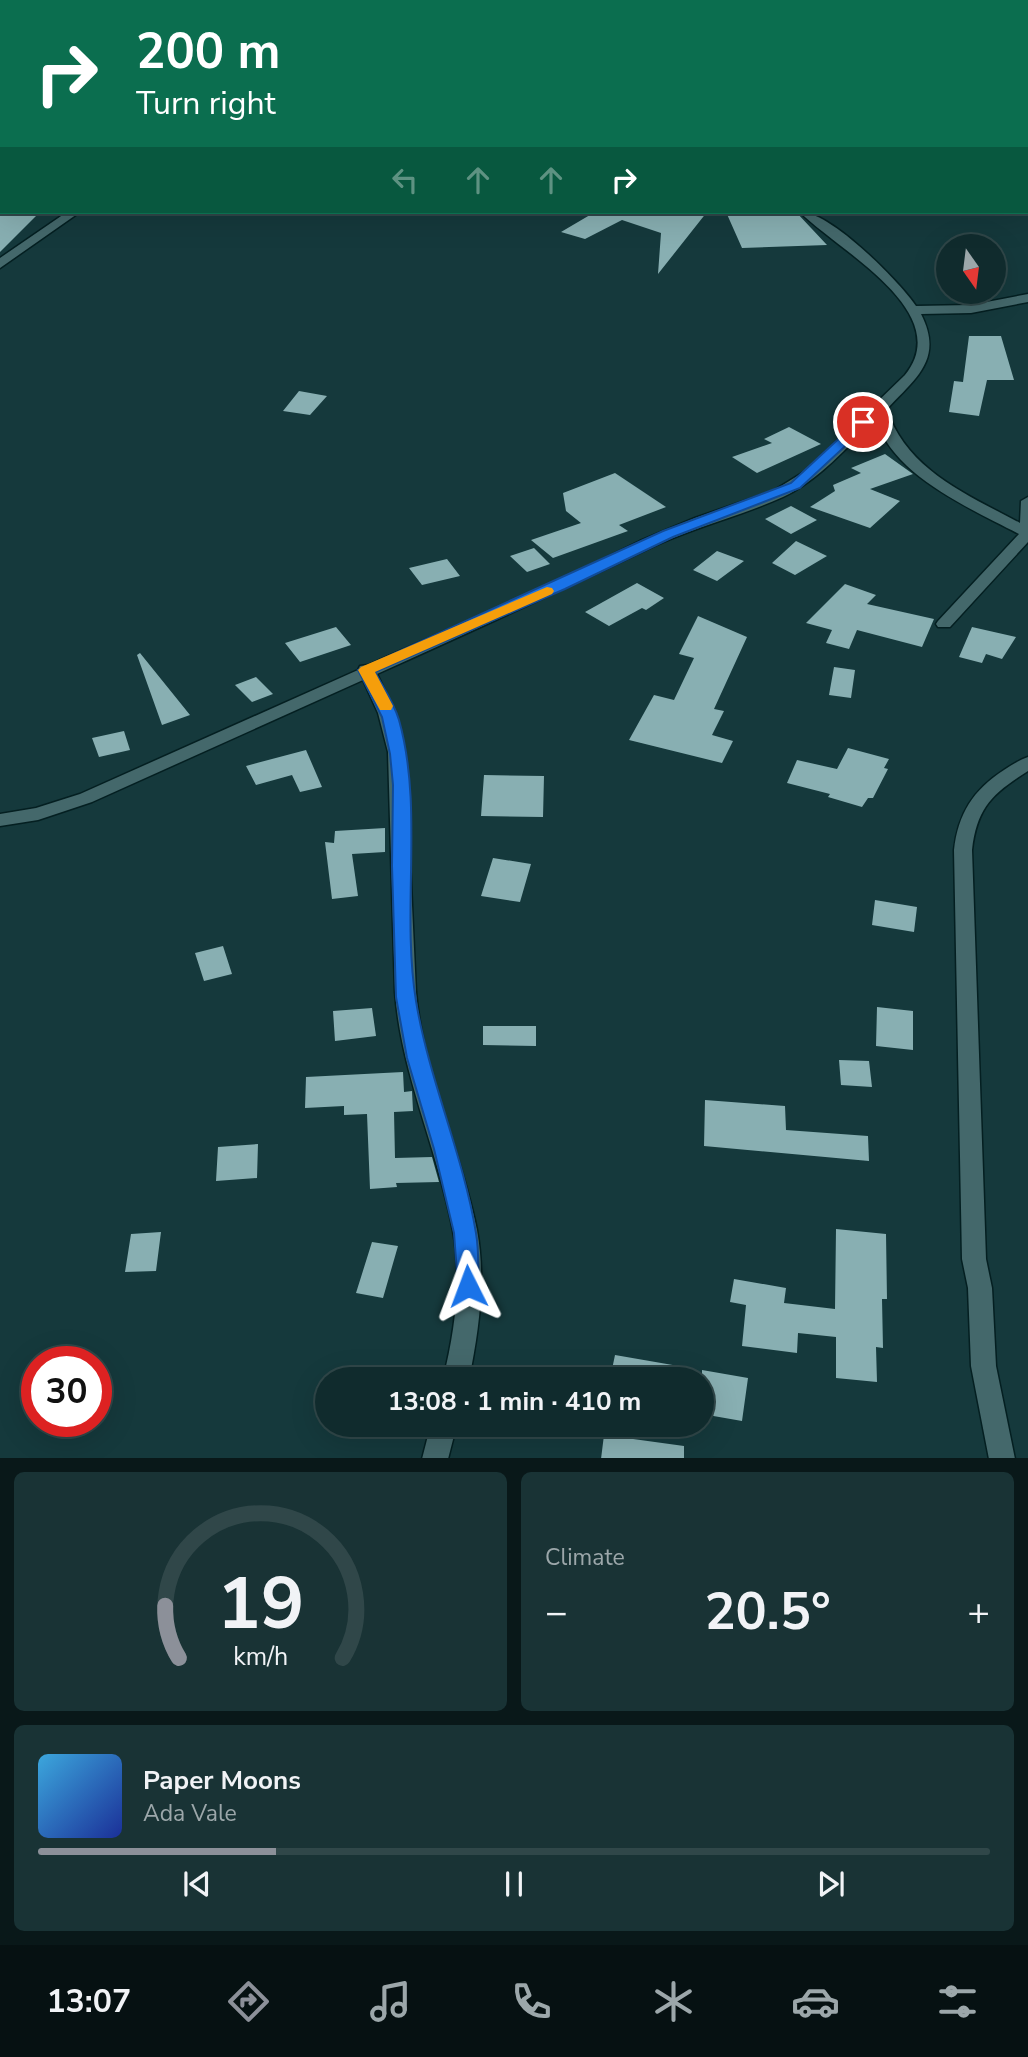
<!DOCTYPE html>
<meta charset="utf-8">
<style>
body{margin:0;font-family:"Nunito Sans",sans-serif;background:#193335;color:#f1f3f6;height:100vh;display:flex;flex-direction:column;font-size:26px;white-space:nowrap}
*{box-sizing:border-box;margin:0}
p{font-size:23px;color:#9ca7aa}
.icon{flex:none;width:38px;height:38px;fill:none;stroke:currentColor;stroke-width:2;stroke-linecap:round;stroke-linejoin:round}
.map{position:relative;height:1458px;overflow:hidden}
.panel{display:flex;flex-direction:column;gap:14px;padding:14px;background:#091819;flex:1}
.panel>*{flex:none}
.top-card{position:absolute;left:0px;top:0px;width:1029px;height:214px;box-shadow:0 7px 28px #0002,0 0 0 2px #304749;background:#0b6e4f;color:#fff;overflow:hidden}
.needle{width:46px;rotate:166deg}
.controls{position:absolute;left:936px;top:234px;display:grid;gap:14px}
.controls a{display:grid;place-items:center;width:70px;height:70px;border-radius:50%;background:#102b2d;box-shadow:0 7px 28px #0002,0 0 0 2px #304749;font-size:35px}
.speed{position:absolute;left:21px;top:1346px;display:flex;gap:14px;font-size:35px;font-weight:700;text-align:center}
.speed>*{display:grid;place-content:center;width:91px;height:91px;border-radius:50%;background:#102b2d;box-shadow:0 7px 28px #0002,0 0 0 2px #304749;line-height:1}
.speed .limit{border:10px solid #d22;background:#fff;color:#111}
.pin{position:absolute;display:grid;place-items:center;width:60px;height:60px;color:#fff;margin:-30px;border:4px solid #fff;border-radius:50%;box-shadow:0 2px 7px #0007}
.me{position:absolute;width:77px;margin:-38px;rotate:357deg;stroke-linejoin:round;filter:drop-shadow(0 0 5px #0008)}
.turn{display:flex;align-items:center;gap:24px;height:147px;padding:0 21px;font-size:32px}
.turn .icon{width:91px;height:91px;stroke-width:2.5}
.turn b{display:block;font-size:49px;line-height:60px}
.lanes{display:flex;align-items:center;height:66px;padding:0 21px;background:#0003;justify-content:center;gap:35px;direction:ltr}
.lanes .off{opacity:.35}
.big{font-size:52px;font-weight:700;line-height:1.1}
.panel .tile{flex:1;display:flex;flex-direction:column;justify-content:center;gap:10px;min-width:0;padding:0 24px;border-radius:10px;background:#193335}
.panel .dial{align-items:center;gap:0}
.dial svg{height:182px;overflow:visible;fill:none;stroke:#304749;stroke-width:7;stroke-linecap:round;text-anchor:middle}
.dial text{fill:#f1f3f6;stroke:none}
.song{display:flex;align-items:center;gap:21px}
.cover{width:84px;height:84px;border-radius:10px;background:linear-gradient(135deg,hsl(200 70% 55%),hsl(230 70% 35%))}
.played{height:7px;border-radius:4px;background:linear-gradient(90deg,#8c9099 25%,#304749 25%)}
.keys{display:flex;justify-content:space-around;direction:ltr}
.heat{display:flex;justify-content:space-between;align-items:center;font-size:38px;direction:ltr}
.panel .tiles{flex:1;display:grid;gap:14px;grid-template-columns:1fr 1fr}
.tile:last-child{grid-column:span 2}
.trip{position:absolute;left:315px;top:1367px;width:399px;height:70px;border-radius:35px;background:#102b2d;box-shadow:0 7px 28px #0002,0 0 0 2px #304749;font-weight:700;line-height:70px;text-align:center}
.dock{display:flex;height:112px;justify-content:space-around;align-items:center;background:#061112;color:#9ca7aa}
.dock .icon{width:49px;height:49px}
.dock .active{color:#8c9099}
.dock b{font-size:32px;color:#f1f3f6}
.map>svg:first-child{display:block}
.building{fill:#88afb2}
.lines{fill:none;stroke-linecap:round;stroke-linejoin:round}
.minor-casing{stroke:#041f21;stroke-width:3}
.tertiary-casing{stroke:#041f21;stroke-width:3}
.minor{fill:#44686b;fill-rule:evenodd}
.tertiary{fill:#44686b;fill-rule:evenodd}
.route{fill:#1a73e8;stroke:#114b97;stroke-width:2}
.slow{fill:#f59e0b}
</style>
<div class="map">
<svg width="1028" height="1459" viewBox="0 0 1028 1459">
<rect width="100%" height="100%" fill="#15393c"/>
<!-- building -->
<path class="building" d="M 0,212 L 40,212 L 0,252 Z
M 595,212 L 707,212 L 658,274 L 661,233 L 622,220 L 585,239 L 561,232 Z
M 726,212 L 796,212 L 827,245 L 742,248 Z
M 969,336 L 1001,336 L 1014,380 L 987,380 L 979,416 L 949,412 L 954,381 L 963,382 Z
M 299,391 L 327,396 L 310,415 L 283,411 Z
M 789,427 L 821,444 L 757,473 L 732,457 L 772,443 L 764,439 Z
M 885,454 L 913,474 L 870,489 L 900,501 L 870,528 L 810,507 L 835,491 L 833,485 L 861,473 L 851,468 Z
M 615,473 L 666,507 L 619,525 L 628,531 L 553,558 L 531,540 L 581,523 L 566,511 L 563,493 Z
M 791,506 L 817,520 L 791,534 L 765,519 Z
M 796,541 L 827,556 L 795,575 L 772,563 Z
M 534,548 L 550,564 L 527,572 L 510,556 Z
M 717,551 L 744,561 L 717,581 L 693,570 Z
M 447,559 L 460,576 L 422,585 L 409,568 Z
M 637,583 L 664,598 L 646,610 L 642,608 L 609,626 L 585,612 Z
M 845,584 L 876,595 L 867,604 L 934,619 L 922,647 L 857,630 L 849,649 L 826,643 L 832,630 L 806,623 Z
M 698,616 L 747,637 L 714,709 L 724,711 L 712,735 L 733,741 L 722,763 L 629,740 L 654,695 L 674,700 L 694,658 L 679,654 Z
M 336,627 L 351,645 L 300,662 L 285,643 Z
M 972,627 L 1016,637 L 1002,659 L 986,654 L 982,663 L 959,657 Z
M 140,653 L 190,715 L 162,725 L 137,655 Z
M 834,667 L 855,670 L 851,698 L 829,695 Z
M 256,677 L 273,694 L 252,702 L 235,685 Z
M 124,731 L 130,750 L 99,757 L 92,738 Z
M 848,748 L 889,759 L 884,768 L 888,769 L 873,798 L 868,798 L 862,807 L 828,797 L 830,794 L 787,783 L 797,760 L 837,769 Z
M 306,750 L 322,787 L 300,792 L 292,775 L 256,785 L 246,766 Z
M 484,775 L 544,776 L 543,817 L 481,816 Z
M 385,828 L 385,852 L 352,854 L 358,896 L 332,899 L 325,842 L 334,843 L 335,831 Z
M 493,858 L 531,864 L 520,902 L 481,896 Z
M 875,900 L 917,907 L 914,932 L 872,925 Z
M 223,946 L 232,974 L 204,981 L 195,953 Z
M 877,1007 L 913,1011 L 913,1050 L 876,1046 Z
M 372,1008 L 376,1036 L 335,1041 L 333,1011 Z
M 483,1026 L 536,1026 L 536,1046 L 483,1045 Z
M 839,1060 L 869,1061 L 872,1087 L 841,1085 Z
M 403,1072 L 404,1092 L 412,1091 L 413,1111 L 394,1112 L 395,1158 L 432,1157 L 439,1182 L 396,1183 L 397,1187 L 370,1189 L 367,1114 L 344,1115 L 344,1106 L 305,1108 L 306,1077 Z
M 705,1100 L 785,1106 L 786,1130 L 868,1136 L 869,1161 L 704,1146 Z
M 258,1144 L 257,1178 L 216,1181 L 218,1147 Z
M 836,1229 L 886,1234 L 887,1299 L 882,1299 L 883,1348 L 876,1347 L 877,1382 L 836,1378 L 836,1337 L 798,1333 L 797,1353 L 742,1346 L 746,1305 L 730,1302 L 734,1279 L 786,1288 L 784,1303 L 835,1309 Z
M 161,1232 L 156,1271 L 125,1272 L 131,1234 Z
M 372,1242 L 398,1246 L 383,1298 L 356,1293 Z
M 615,1355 L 690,1368 L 689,1379 L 610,1379 Z
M 702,1370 L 748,1378 L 742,1421 L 702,1414 Z
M 604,1435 L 684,1446 L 684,1459 L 601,1459 Z"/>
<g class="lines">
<!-- minor casing -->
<g class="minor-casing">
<path id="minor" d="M 401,0 L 421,0 L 400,2 Z
M 484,0 L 494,0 L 495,2 L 485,2 Z
M 697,0 L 712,0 L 696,2 Z
M 2,74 L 2,81 L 0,81 L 0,75 Z
M 1027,113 L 1028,113 L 1028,119 L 1027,119 Z
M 800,212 C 830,211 899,281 916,306 L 971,305 L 1028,294 L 1028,302 L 971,313 L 921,314 C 944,359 916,378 887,409 C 905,469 968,495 1020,523 L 1021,501 L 1028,497 L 1028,542 L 950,627 L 938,627 L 936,624 L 938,621 L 1019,534 C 971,509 892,475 876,419 C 847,447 819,480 783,497 C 739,517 691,528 648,549 C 558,592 468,633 377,674 L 395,713 L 405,752 L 416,992 C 423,1074 461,1150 477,1230 C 486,1279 479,1331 469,1379 L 443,1379 C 455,1331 462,1279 453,1231 C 438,1150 401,1074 395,992 L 388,752 L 378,713 L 363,680 L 92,802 L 38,820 L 0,826 L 0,814 L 36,808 L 80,794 L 358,670 L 360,666 L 368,665 L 554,583 L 640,541 L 695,518 L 773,491 L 807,470 L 905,375 C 957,311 834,248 800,212 Z
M 1028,757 L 1028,771 C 993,793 977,807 972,850 L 986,1259 L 992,1288 L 996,1366 L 1015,1459 L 989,1459 L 971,1366 L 968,1288 L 962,1259 L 954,850 C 958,814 973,790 1004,770 C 1012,765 1019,760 1028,757 Z
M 431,1424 L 457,1424 L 448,1459 L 422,1459 Z"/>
</g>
<!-- tertiary casing -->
<g class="tertiary-casing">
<path id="tertiary" d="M 265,0 L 273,0 L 274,2 L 265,2 Z
M 67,212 L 80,212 L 0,268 L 0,258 Z"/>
</g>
<!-- minor -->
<use href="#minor" class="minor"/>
<!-- tertiary -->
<use href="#tertiary" class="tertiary"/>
</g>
<!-- route -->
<path class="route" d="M 863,419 L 868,420 L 868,425 L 800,488 L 673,537 L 565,589 L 375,672 C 383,687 394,703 399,720 C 424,809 401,909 416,1001 C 429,1080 463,1154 476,1233 C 479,1250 478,1269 479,1286 L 476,1293 L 468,1295 L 461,1293 L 458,1286 L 454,1233 L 434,1149 L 407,1058 L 396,997 L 392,866 L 393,785 L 390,754 L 382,717 L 358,670 L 663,531 L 791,483 L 859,420 Z"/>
<!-- slow -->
<path class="slow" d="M 547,587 L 552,588 L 554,591 L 552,594 L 375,672 L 393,706 L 391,710 L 380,710 L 358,670 L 361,667 Z"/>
</svg>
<div class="controls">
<a><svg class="needle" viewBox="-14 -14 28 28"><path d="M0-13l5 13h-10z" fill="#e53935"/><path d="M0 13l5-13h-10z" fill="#9ca7aa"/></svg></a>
</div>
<div class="speed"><div class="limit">30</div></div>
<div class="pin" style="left:863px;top:422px;background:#d93025"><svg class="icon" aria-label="arrive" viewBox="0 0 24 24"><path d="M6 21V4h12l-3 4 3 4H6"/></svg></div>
<svg class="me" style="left:468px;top:1286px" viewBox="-20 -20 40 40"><path d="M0-17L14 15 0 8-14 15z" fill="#1a73e8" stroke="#fff" stroke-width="4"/></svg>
<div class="trip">13:08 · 1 min · 410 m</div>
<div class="top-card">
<div class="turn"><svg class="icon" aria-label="right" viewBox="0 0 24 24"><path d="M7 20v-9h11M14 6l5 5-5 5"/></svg><div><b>200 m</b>Turn right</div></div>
<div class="lanes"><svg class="icon off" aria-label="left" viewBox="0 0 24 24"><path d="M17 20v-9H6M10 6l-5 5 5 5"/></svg><svg class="icon off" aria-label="ahead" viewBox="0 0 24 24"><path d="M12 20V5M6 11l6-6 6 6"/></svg><svg class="icon off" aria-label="ahead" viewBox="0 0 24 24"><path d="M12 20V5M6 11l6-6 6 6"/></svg><svg class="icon" aria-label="right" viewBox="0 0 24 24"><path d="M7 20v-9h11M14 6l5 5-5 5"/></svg></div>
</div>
</div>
<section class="panel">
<div class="tiles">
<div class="tile dial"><svg viewBox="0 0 100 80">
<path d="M14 69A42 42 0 1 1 86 69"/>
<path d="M14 69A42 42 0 0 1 8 46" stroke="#8c9099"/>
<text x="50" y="56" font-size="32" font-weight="700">19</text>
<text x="50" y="72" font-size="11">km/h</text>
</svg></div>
<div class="tile"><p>Climate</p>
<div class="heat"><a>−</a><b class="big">20.5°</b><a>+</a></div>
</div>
<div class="tile">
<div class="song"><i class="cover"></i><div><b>Paper Moons</b><p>Ada Vale</p></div></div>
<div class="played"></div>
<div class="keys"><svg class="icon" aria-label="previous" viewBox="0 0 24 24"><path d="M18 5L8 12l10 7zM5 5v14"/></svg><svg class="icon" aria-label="pause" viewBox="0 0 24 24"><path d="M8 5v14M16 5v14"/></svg><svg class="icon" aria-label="next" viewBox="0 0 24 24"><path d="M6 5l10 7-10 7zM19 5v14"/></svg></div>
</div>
</div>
</section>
<nav class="dock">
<b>13:07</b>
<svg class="icon active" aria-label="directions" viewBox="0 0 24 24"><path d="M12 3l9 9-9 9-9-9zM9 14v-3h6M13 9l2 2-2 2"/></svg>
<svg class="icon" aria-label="music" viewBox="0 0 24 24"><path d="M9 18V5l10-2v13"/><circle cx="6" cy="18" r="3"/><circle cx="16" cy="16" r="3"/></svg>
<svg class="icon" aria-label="phone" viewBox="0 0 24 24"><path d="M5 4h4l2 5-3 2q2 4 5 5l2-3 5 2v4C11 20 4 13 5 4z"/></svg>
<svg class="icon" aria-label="climate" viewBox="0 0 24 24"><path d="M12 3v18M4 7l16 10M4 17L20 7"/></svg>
<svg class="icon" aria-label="car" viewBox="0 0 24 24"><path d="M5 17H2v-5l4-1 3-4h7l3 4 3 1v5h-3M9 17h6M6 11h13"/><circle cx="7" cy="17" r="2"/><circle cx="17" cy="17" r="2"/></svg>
<svg class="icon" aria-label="filters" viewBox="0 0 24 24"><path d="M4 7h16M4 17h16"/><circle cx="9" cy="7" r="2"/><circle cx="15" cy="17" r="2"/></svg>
</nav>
